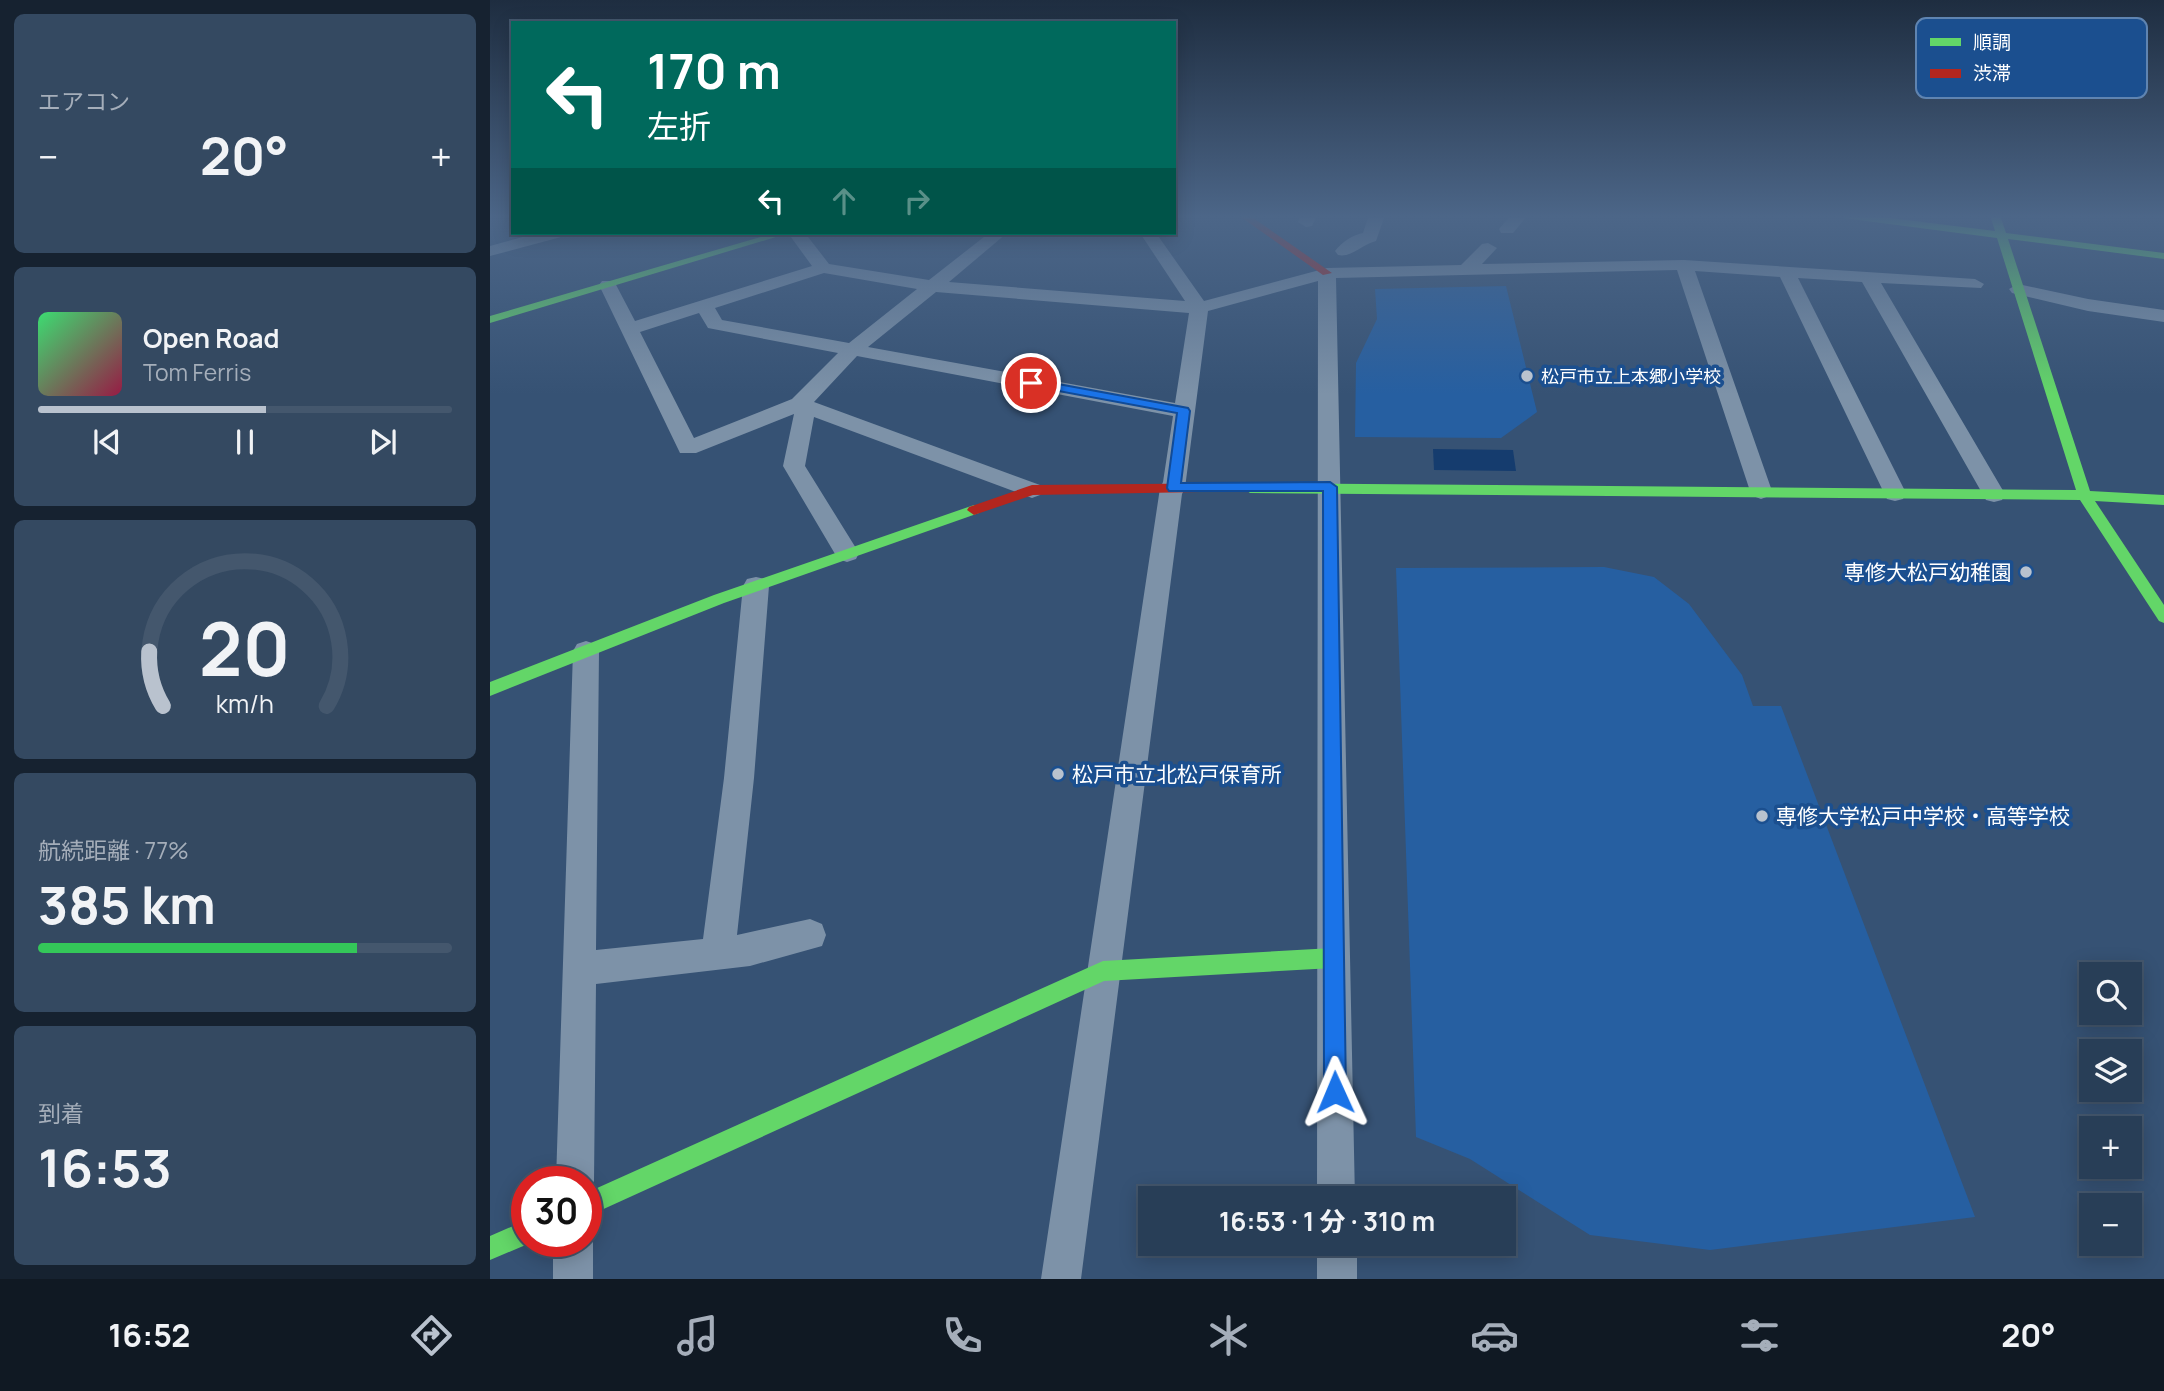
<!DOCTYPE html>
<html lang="ja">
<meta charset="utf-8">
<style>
body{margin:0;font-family:Manrope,"Noto Sans JP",sans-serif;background:#344961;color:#f1f3f6;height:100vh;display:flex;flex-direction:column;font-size:26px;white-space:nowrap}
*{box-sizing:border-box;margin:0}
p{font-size:23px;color:#a5aeba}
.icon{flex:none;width:38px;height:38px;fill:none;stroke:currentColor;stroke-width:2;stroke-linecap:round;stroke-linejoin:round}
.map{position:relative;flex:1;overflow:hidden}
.side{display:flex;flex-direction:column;gap:14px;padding:14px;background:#162230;width:490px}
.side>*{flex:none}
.banner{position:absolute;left:21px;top:21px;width:665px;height:214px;border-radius:0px;box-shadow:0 4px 18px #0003,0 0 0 2px #44576d;background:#00695c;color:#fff;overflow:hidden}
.fabs{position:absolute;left:1589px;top:962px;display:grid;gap:14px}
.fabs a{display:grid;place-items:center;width:63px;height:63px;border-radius:0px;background:#283e57;box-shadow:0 4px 18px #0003,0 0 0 2px #44576d;font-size:35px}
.speed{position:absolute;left:21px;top:1166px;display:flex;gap:14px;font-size:35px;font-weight:700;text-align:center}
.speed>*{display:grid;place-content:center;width:91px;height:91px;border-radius:50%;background:#283e57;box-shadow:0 4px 18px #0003,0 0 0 2px #44576d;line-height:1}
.speed .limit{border:10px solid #d22;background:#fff;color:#111}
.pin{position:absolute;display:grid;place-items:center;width:60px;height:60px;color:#fff;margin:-30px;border:4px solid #fff;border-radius:50%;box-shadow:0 2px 7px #0007}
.me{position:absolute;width:77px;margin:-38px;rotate:359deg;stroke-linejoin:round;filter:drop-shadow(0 0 5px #0008)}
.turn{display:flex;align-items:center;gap:24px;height:147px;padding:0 21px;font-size:32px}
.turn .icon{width:91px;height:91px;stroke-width:2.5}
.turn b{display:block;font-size:49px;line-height:60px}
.lanes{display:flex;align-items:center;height:66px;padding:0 21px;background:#0003;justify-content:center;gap:35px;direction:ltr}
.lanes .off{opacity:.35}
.big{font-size:52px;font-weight:700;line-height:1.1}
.side .tile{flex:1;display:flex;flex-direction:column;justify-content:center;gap:10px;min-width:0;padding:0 24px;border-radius:10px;background:#344961}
.side .dial{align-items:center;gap:0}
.dial svg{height:182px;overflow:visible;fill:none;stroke:#44576d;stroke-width:7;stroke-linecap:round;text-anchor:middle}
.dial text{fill:#f1f3f6;stroke:none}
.song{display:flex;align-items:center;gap:21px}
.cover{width:84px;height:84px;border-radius:10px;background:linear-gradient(135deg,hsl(140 70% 55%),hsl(340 70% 35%))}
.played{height:7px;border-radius:4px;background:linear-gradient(90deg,#b9c2ce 55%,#44576d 55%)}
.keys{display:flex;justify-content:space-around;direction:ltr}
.heat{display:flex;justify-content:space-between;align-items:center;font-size:38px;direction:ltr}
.charge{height:10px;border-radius:5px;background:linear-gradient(90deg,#34c759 77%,#44576d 0)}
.trip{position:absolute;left:648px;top:1186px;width:378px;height:70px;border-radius:0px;background:#283e57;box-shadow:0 4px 18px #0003,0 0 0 2px #44576d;font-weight:700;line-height:70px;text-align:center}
.dock{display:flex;height:112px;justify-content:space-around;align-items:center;background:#101923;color:#a5aeba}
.dock .icon{width:49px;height:49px}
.dock .active{color:#b9c2ce}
.dock b{font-size:32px;color:#f1f3f6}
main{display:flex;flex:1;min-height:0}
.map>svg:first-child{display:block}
.green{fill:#265fa1}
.water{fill:#153c6e}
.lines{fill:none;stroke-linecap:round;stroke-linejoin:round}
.street{fill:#7d92a8;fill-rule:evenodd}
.fast{fill:#63d668;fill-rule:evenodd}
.jam{fill:#b3261e;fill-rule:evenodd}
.route{fill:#1a73e8;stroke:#114b97;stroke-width:2}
.poi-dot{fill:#b9c2ce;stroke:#1b4f8f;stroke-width:2.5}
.labels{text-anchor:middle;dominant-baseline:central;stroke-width:7;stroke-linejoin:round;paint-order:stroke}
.far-poi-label{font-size:18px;fill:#fff;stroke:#1b4f8f;text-anchor:start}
.poi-label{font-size:21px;fill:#fff;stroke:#1b4f8f;text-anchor:start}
.key{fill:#1b4f8f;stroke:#5f84b1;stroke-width:2}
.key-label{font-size:19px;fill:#fff}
</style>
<main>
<section class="side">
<div class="tile"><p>エアコン</p>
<div class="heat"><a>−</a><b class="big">20°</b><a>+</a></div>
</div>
<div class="tile">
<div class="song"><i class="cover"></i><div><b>Open Road</b><p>Tom Ferris</p></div></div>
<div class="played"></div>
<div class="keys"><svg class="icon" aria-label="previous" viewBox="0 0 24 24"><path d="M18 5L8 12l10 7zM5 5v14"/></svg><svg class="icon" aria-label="pause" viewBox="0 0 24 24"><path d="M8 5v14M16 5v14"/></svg><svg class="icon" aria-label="next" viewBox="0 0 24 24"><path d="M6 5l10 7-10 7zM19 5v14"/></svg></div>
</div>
<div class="tile dial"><svg viewBox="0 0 100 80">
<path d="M14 69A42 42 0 1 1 86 69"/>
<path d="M14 69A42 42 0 0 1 8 45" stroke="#b9c2ce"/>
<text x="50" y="56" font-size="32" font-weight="700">20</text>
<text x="50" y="72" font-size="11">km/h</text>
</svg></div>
<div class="tile"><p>航続距離 · 77%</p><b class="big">385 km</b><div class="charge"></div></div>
<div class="tile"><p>到着</p><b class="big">16:53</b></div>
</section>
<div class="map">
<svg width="1674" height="1279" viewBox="0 0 1674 1279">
<rect width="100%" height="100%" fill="#365274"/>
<!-- green -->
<path class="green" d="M 1016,286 L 1047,412 L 1011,438 L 865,437 L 866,363 L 887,319 L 885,289 Z
M 1114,567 L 1164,577 L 1199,604 L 1252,675 L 1263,706 L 1291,706 L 1485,1217 L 1220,1250 L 1100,1235 L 980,1159 L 926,1137 L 906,568 Z"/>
<!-- water -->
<path class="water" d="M 943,449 L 1023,450 L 1026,471 L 944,470 Z"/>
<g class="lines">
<!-- street -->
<path class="street" d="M 811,215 L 827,215 L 822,226 L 816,227 L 808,222 Z
M 879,215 L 895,215 L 886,241 C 872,244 862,258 848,255 L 845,251 C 852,242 862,235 873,233 Z
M 1021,215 L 1038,215 L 1023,233 L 1011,233 L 1009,229 Z
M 47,233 L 74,233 L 71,237 L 0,256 L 0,246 Z
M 298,233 L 315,233 L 339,264 L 439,280 L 499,233 L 517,233 L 459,282 L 695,301 L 650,233 L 666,233 L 714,301 L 837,268 L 971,265 L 992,244 L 998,243 L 1007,248 L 992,264 L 1194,260 L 1485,279 L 1494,284 L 1491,288 L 1391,283 L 1515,494 L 1512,500 L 1504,502 L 1496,500 L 1372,282 L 1308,278 L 1416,493 L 1413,499 L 1405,501 L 1397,499 L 1394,493 L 1290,277 L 1205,271 L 1282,491 L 1279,496 L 1271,499 L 1263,496 L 1260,491 L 1187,270 L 846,278 L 865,1199 L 827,1199 L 828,281 L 718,311 L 695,488 L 692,494 L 591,1279 L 551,1279 L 670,488 L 673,482 L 683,416 L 367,356 L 324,402 L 550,485 L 553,490 L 550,495 L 542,498 L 534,495 L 324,417 L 315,466 L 369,553 L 366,559 L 357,562 L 348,559 L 293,466 L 304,414 L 206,453 L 190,453 L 109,285 L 112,281 L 124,281 L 145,321 L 322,266 ZM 334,273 L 427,289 L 359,343 L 232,320 L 225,308 ZM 446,292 L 699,313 L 685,403 L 378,347 ZM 209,313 L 218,328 L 348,353 L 302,399 L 204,438 L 150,332 Z
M 1528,284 L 1598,299 L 1674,310 L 1674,322 L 1598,311 L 1522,293 L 1519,289 Z
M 266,577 L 275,579 L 279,586 L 264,778 L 247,935 L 320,919 L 332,924 L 336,935 L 332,946 L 260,966 L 106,984 L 104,1181 L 96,1196 L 96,1181 L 66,1181 L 83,651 L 87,644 L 96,641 L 105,644 L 109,651 L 106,950 L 213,939 L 234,778 L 253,586 L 257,579 Z
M 96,1227 L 103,1241 L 103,1279 L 63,1279 L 63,1241 L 96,1241 Z
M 827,1244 L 867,1244 L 867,1279 L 827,1279 Z"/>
<!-- fast -->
<path class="fast" d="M 1348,215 L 1376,215 L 1505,231 L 1500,215 L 1510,215 L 1516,233 L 1674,253 L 1674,259 L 1518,239 L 1600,491 L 1674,495 L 1674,505 L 1605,501 L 1674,605 L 1674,623 L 1669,621 L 1590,500 L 760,493 L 753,488 L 760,483 L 1586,490 L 1507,238 L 1353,218 Z
M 284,233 L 299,233 L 0,323 L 0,316 Z
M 484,505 L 489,507 L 491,510 L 489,513 L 234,603 L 0,696 L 0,682 L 224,595 Z
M 843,948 L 850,951 L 853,958 L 850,965 L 843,968 L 614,981 L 96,1217 L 96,1193 L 613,961 Z
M 37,1220 L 37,1241 L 45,1241 L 0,1260 L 0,1236 Z"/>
<!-- jam -->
<path class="jam" d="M 748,215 L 759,215 L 842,273 L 833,275 Z
M 760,483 L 767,488 L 765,491 L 543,495 L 484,515 L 477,510 L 479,507 L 542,485 Z"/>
</g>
<!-- sky -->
<linearGradient id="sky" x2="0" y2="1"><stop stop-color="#1e2d40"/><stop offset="0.55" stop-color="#4c6688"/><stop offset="1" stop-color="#4c6688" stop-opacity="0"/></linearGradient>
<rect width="1674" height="394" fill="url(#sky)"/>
<!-- route -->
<path class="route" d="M 541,379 L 698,408 L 700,411 L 691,483 L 840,482 L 847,487 L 856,1092 L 853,1100 L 845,1103 L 837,1100 L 834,1092 L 833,491 L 679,491 L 677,488 L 687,413 L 536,385 L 536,380 Z"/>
<!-- markers -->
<g class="poi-dot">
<circle cx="1037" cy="376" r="7"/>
<circle cx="1536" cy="572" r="7"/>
<circle cx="568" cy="774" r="7"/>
<circle cx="1272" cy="816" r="7"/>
</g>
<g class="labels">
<!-- far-poi labels -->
<g class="far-poi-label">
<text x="1051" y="376">松戸市立上本郷小学校</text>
</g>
<!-- poi labels -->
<g class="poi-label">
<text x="1522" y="572" text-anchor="end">専修大松戸幼稚園</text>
<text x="582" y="774">松戸市立北松戸保育所</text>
<text x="1286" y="816">専修大学松戸中学校・高等学校</text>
</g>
</g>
<!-- legend -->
<rect x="1426" y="18" width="231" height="80" rx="10" class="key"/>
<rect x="1440" y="38" width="31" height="8" fill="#63d668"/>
<rect x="1440" y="69" width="31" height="9" fill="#b3261e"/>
<g class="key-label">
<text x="1483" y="49">順調</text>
<text x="1483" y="80">渋滞</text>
</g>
</svg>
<div class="fabs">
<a><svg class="icon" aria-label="search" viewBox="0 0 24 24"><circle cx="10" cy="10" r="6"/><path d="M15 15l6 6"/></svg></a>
<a><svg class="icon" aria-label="layers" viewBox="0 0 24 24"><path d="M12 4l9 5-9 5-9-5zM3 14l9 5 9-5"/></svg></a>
<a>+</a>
<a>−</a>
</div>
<div class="speed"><div class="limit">30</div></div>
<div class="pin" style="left:541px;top:383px;background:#d93025"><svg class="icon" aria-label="arrive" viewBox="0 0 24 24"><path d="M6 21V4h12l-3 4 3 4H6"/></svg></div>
<svg class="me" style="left:845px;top:1092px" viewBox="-20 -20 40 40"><path d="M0-17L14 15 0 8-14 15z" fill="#1a73e8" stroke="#fff" stroke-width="4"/></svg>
<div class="trip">16:53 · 1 分 · 310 m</div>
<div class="banner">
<div class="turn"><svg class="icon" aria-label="left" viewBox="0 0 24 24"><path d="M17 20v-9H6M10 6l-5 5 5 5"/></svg><div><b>170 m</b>左折</div></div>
<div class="lanes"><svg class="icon" aria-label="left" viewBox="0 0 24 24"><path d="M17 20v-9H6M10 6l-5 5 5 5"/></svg><svg class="icon off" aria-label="ahead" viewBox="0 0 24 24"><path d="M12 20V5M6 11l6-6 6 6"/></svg><svg class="icon off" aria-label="right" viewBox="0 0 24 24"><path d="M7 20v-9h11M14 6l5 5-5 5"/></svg></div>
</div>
</div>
</main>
<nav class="dock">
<b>16:52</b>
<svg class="icon active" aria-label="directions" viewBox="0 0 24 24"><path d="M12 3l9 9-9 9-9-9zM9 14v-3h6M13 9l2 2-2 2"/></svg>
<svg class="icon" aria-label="music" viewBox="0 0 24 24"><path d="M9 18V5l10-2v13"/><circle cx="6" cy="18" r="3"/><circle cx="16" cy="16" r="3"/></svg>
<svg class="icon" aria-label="phone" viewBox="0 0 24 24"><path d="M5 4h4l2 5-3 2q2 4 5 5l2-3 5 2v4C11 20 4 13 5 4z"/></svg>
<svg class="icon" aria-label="climate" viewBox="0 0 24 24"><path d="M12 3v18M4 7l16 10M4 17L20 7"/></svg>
<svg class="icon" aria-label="car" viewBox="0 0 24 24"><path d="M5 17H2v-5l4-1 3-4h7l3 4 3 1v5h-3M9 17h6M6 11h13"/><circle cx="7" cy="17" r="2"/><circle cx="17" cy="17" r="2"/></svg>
<svg class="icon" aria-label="filters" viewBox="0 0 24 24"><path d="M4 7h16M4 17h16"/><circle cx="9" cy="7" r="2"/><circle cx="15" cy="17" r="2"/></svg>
<b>20°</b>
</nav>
